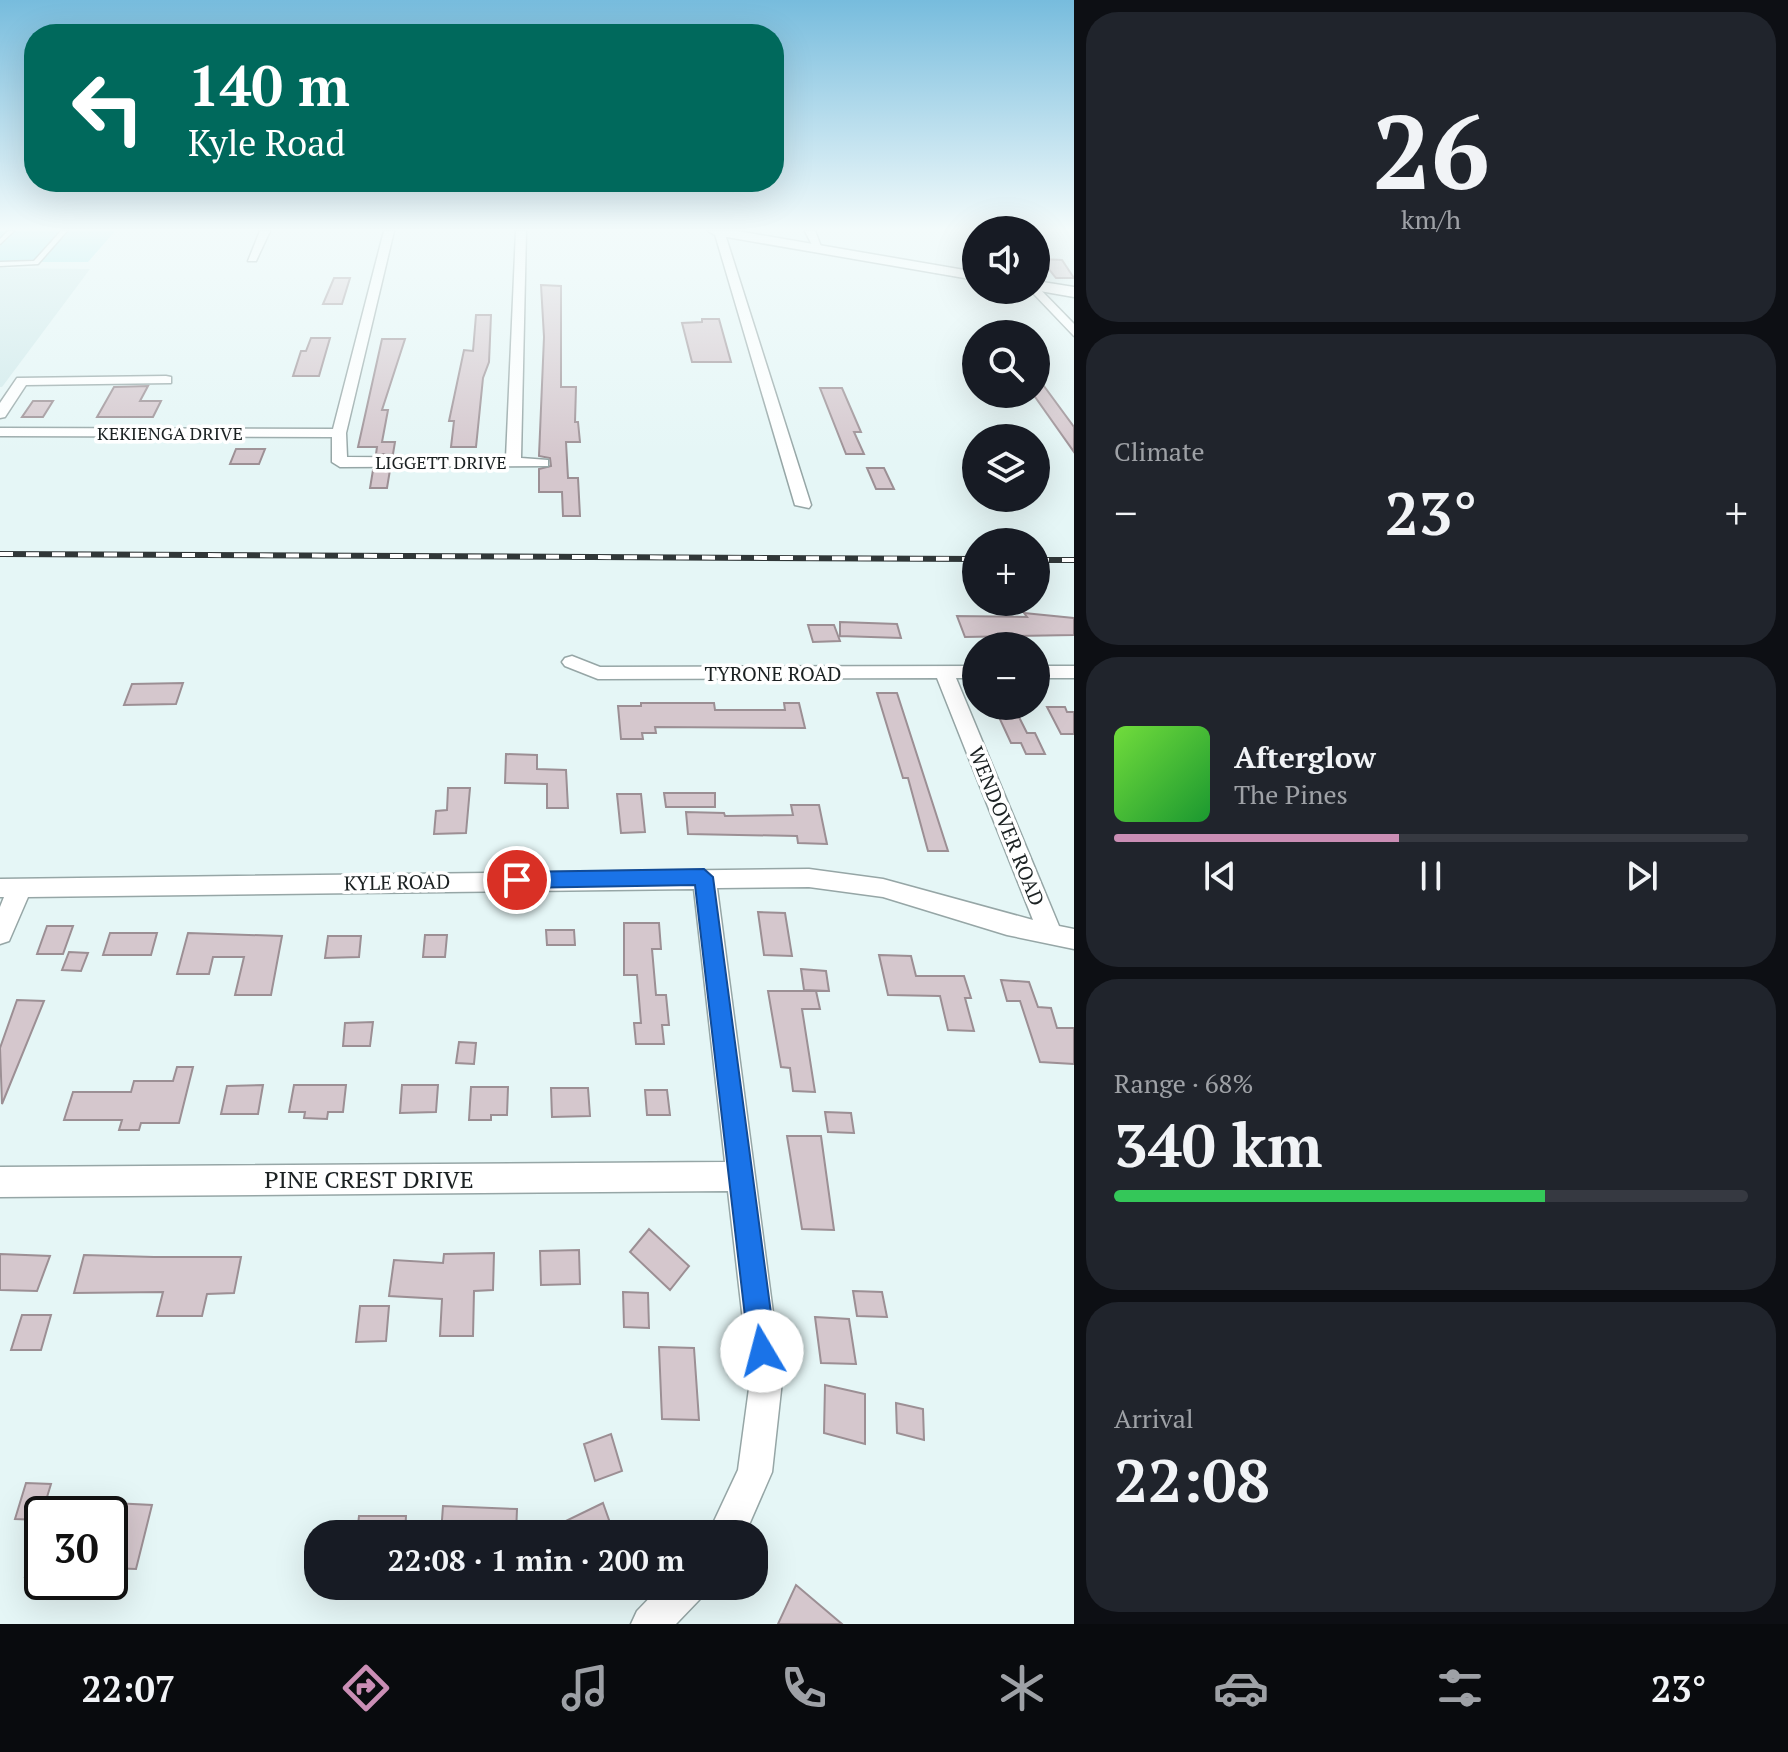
<!DOCTYPE html>
<meta charset="utf-8">
<style>
body{margin:0;font-family:"PT Serif",serif;background:#20242c;color:#f1f3f6;height:100vh;display:flex;flex-direction:column;font-size:30px;white-space:nowrap}
*{box-sizing:border-box;margin:0}
p{font-size:26px;color:#9ea1a6}
.icon{flex:none;width:44px;height:44px;fill:none;stroke:currentColor;stroke-width:2;stroke-linecap:round;stroke-linejoin:round}
.map{position:relative;flex:1;overflow:hidden}
.details{display:flex;flex-direction:column;gap:12px;padding:12px;background:#0d0f14;width:714px}
.details>*{flex:none}
.guide{position:absolute;left:24px;top:24px;width:760px;height:168px;border-radius:32px;box-shadow:0 8px 32px #0002;background:#00695c;color:#fff;overflow:hidden}
.fabs{position:absolute;left:962px;top:216px;display:grid;gap:16px}
.fabs a{display:grid;place-items:center;width:88px;height:88px;border-radius:50%;background:#171b24;box-shadow:0 8px 32px #0002;font-size:40px}
.speed{position:absolute;left:24px;top:1496px;display:flex;gap:16px;font-size:40px;font-weight:700;text-align:center}
.speed>*{display:grid;place-content:center;width:104px;height:104px;border-radius:50%;background:#171b24;box-shadow:0 8px 32px #0002;line-height:1}
.speed .limit{border:4px solid #111;border-radius:12px;background:#fff;color:#111}
.pin{position:absolute;display:grid;place-items:center;width:68px;height:68px;color:#fff;margin:-34px;border:4px solid #fff;border-radius:50%;box-shadow:0 2px 8px #0007}
.me{position:absolute;width:88px;margin:-44px;rotate:352deg;stroke-linejoin:round;filter:drop-shadow(0 0 6px #0008)}
.turn{display:flex;align-items:center;gap:28px;height:168px;padding:0 32px;font-size:36px}
.turn .icon{width:104px;height:104px;stroke-width:2.5}
.turn b{display:block;font-size:56px;line-height:68px}
.big{font-size:60px;font-weight:800;line-height:1.1}
.details .widget{flex:1;display:flex;flex-direction:column;justify-content:center;gap:12px;min-width:0;padding:0 28px;border-radius:32px;background:#20242c}
.details .dial{align-items:center;gap:0}
.dial b{font-size:104px;line-height:1}
.song{display:flex;align-items:center;gap:24px}
.cover{width:96px;height:96px;border-radius:12px;background:linear-gradient(135deg,hsl(100 70% 55%),hsl(130 70% 35%))}
.played{height:8px;border-radius:4px;background:linear-gradient(90deg,#ca8eb5 45%,#363941 45%)}
.keys{display:flex;justify-content:space-around;direction:ltr}
.heat{display:flex;justify-content:space-between;align-items:center;font-size:44px;direction:ltr}
.charge{height:12px;border-radius:6px;background:linear-gradient(90deg,#34c759 68%,#363941 0)}
.trip{position:absolute;left:304px;top:1520px;width:464px;height:80px;border-radius:32px;background:#171b24;box-shadow:0 8px 32px #0002;font-weight:800;line-height:80px;text-align:center}
.menu{display:flex;height:128px;justify-content:space-around;align-items:center;background:#090b0e;color:#9ea1a6}
.menu .icon{width:56px;height:56px}
.menu .active{color:#ca8eb5}
.menu b{font-size:36px;color:#f1f3f6}
main{display:flex;flex:1;min-height:0}
.map>svg:first-child{display:block}
.built{fill:#cfe9ea}
.green{fill:#a2e9ed}
.building{fill:#d5c7cd;stroke:#9c8f94;stroke-width:2}
.lines{fill:none;stroke-linecap:round;stroke-linejoin:round}
.service-casing{stroke:#96a6a6;stroke-width:3}
.minor-casing{stroke:#96a6a6;stroke-width:3}
.tertiary-casing{stroke:#96a6a6;stroke-width:3}
.service{fill:#fff;fill-rule:evenodd}
.minor{fill:#fff;fill-rule:evenodd}
.tertiary{fill:#fff;fill-rule:evenodd}
.rail-casing{stroke:#303738;stroke-width:6}
.rail{stroke:#fff;stroke-width:4;stroke-dasharray:13;stroke-linecap:butt}
.route{fill:#1a73e8;stroke:#114b97;stroke-width:2}
.labels{text-anchor:middle;dominant-baseline:central;stroke-width:7;stroke-linejoin:round;paint-order:stroke}
.far-street-label{font-size:18px;fill:#1b2122;stroke:#fff}
.street-label{font-size:20px;fill:#1b2122;stroke:#fff}
.near-street-label{font-size:24px;fill:#1b2122;stroke:#fff}
</style>
<main>
<div class="map">
<svg width="1074" height="1624" viewBox="0 0 1074 1624">
<rect width="100%" height="100%" fill="#e5f6f6"/>
<!-- built -->
<path class="built" d="M 0,268 L 90,269 L 2,387 L 0,387 Z"/>
<!-- green -->
<path class="green" d="M 0,231 L 115,231 L 88,262 L 0,262 Z"/>
<!-- building -->
<path class="building" d="M 1041,259 L 1062,260 L 1074,278 L 1056,278 Z
M 334,278 L 350,278 L 342,304 L 323,304 Z
M 541,285 L 561,286 L 561,387 L 576,387 L 575,422 L 578,422 L 580,442 L 566,442 L 568,478 L 578,478 L 580,516 L 563,516 L 562,492 L 539,492 L 539,469 L 551,466 L 550,458 L 539,456 L 544,337 Z
M 476,315 L 491,315 L 489,362 L 483,378 L 476,447 L 451,447 L 454,421 L 449,421 L 464,350 L 473,351 Z
M 702,319 L 719,319 L 731,362 L 692,362 L 682,323 L 702,322 Z
M 311,338 L 330,338 L 319,376 L 293,376 L 301,351 L 306,351 Z
M 382,339 L 405,339 L 382,410 L 388,410 L 382,442 L 395,442 L 393,454 L 376,454 L 377,447 L 358,447 Z
M 1041,382 L 1074,427 L 1074,452 L 1033,394 Z
M 148,386 L 140,401 L 161,401 L 153,417 L 97,417 L 114,387 Z
M 820,388 L 842,388 L 861,432 L 854,432 L 864,454 L 846,454 Z
M 33,401 L 53,401 L 43,417 L 22,417 Z
M 236,449 L 265,449 L 259,464 L 230,464 Z
M 867,468 L 884,468 L 894,489 L 876,489 Z
M 373,470 L 390,470 L 387,488 L 370,488 Z
M 1024,613 L 1074,618 L 1074,635 L 965,637 L 957,616 L 1027,617 Z
M 840,622 L 897,624 L 901,638 L 840,636 Z
M 808,625 L 834,625 L 840,641 L 813,642 Z
M 183,683 L 176,704 L 124,705 L 132,684 Z
M 877,693 L 897,693 L 948,851 L 928,851 L 908,778 L 903,778 Z
M 641,703 L 714,703 L 715,710 L 785,710 L 784,703 L 799,703 L 805,728 L 655,727 L 656,733 L 642,733 L 643,739 L 621,739 L 618,706 L 641,706 Z
M 1047,707 L 1065,707 L 1067,712 L 1074,712 L 1074,734 L 1061,734 Z
M 998,715 L 1018,715 L 1027,733 L 1035,733 L 1045,754 L 1026,754 L 1021,743 L 1011,743 Z
M 506,754 L 537,755 L 537,769 L 566,770 L 568,808 L 547,808 L 547,784 L 505,783 Z
M 448,788 L 470,788 L 466,833 L 434,834 L 436,811 L 447,810 Z
M 664,793 L 715,793 L 715,807 L 666,807 Z
M 617,794 L 641,794 L 645,832 L 621,833 Z
M 791,805 L 819,805 L 827,844 L 798,843 L 797,836 L 688,834 L 686,812 L 724,813 L 725,816 L 793,815 Z
M 758,912 L 785,913 L 792,956 L 764,955 Z
M 624,923 L 659,923 L 661,949 L 652,949 L 656,995 L 666,995 L 669,1025 L 662,1025 L 664,1044 L 636,1044 L 634,1023 L 641,1023 L 637,975 L 624,975 Z
M 47,926 L 73,926 L 63,954 L 37,954 Z
M 546,930 L 574,930 L 575,945 L 547,945 Z
M 110,933 L 157,933 L 151,955 L 103,955 Z
M 188,933 L 282,936 L 271,995 L 235,995 L 244,957 L 213,957 L 209,974 L 177,974 Z
M 425,935 L 447,935 L 445,957 L 423,957 Z
M 328,936 L 361,936 L 359,957 L 325,958 Z
M 69,952 L 88,953 L 81,971 L 62,970 Z
M 879,955 L 911,956 L 916,976 L 964,976 L 971,998 L 965,998 L 974,1031 L 948,1030 L 940,996 L 888,995 Z
M 801,969 L 826,971 L 829,991 L 804,990 Z
M 1001,980 L 1029,982 L 1038,1007 L 1051,1008 L 1057,1028 L 1074,1028 L 1074,1064 L 1040,1062 L 1020,1001 L 1007,1001 Z
M 768,991 L 816,991 L 820,1009 L 802,1009 L 815,1092 L 793,1091 L 790,1068 L 781,1067 Z
M 17,1000 L 44,1001 L 2,1104 L 0,1048 Z
M 373,1022 L 370,1046 L 343,1046 L 345,1023 Z
M 459,1042 L 476,1043 L 474,1064 L 456,1063 Z
M 177,1067 L 193,1067 L 179,1123 L 141,1123 L 139,1130 L 119,1130 L 122,1120 L 64,1120 L 73,1092 L 131,1092 L 134,1081 L 173,1081 Z
M 263,1085 L 258,1114 L 221,1114 L 227,1086 Z
M 294,1085 L 346,1085 L 343,1112 L 328,1112 L 327,1119 L 304,1118 L 305,1112 L 289,1112 Z
M 402,1085 L 438,1085 L 436,1112 L 400,1113 Z
M 471,1087 L 508,1087 L 507,1115 L 491,1115 L 491,1120 L 469,1120 Z
M 551,1088 L 588,1088 L 590,1116 L 552,1117 Z
M 645,1090 L 667,1090 L 670,1115 L 647,1115 Z
M 825,1112 L 851,1113 L 854,1133 L 828,1132 Z
M 787,1136 L 821,1136 L 834,1230 L 802,1229 Z
M 649,1229 L 689,1266 L 670,1290 L 630,1252 Z
M 579,1250 L 580,1284 L 541,1285 L 540,1251 Z
M 494,1253 L 493,1290 L 474,1291 L 473,1336 L 440,1336 L 442,1299 L 389,1296 L 394,1260 L 443,1263 L 444,1254 Z
M 0,1254 L 50,1256 L 37,1291 L 0,1290 Z
M 84,1255 L 154,1257 L 241,1257 L 234,1293 L 207,1294 L 202,1316 L 157,1316 L 163,1292 L 74,1293 Z
M 853,1291 L 882,1292 L 887,1317 L 857,1316 Z
M 623,1292 L 648,1293 L 649,1328 L 624,1327 Z
M 360,1306 L 389,1306 L 386,1341 L 356,1342 Z
M 22,1315 L 51,1315 L 41,1350 L 11,1350 Z
M 815,1317 L 849,1319 L 856,1364 L 821,1363 Z
M 659,1347 L 694,1348 L 699,1420 L 662,1419 Z
M 825,1385 L 865,1394 L 865,1444 L 824,1433 Z
M 896,1403 L 923,1409 L 924,1440 L 897,1433 Z
M 611,1434 L 622,1471 L 595,1481 L 584,1444 Z
M 26,1483 L 51,1484 L 40,1520 L 15,1519 Z
M 113,1503 L 152,1505 L 136,1569 L 110,1568 Z
M 603,1503 L 614,1534 L 539,1534 Z
M 443,1506 L 517,1509 L 516,1534 L 441,1534 Z
M 359,1516 L 406,1516 L 405,1534 L 357,1534 Z
M 37,1534 L 42,1534 L 42,1577 L 25,1577 Z
M 796,1585 L 842,1624 L 778,1624 Z"/>
<g class="lines">
<!-- service casing -->
<g class="service-casing">
<path id="service" d="M 8,231 L 14,231 L 0,244 L 0,239 Z
M 61,231 L 67,231 L 38,264 L 0,266 L 0,262 L 34,261 Z"/>
</g>
<!-- minor casing -->
<g class="minor-casing">
<path id="minor" d="M 260,231 L 270,231 L 256,261 L 248,261 Z
M 384,231 L 394,231 L 346,433 L 347,457 L 506,458 L 516,231 L 526,231 L 521,458 L 548,460 L 548,466 L 340,467 L 332,462 L 332,437 L 0,436 L 0,428 L 333,429 Z
M 714,231 L 724,231 L 811,505 L 809,508 L 795,505 Z
M 805,231 L 815,231 L 822,249 L 814,249 Z
M 1036,285 L 1074,324 L 1074,336 L 1032,292 Z
M 166,376 L 171,377 L 171,383 L 26,385 L 5,417 L 0,418 L 0,403 L 17,378 Z
M 572,656 L 600,667 L 976,666 L 976,678 L 956,678 L 1059,926 L 1074,929 L 1074,949 L 1007,935 L 883,897 L 809,887 L 717,888 L 782,1381 L 772,1472 L 745,1534 L 708,1534 L 738,1470 L 750,1381 L 728,1191 L 0,1197 L 0,1167 L 725,1162 L 694,889 L 28,897 L 9,941 L 0,944 L 0,907 L 4,897 L 0,897 L 0,879 L 809,869 L 883,879 L 1033,920 L 937,678 L 598,679 L 565,666 L 562,662 L 565,658 Z
M 1036,666 L 1074,666 L 1074,678 L 1036,678 Z
M 661,1586 L 705,1586 L 700,1599 L 676,1624 L 631,1624 L 637,1611 Z"/>
</g>
<!-- tertiary casing -->
<g class="tertiary-casing">
<path id="tertiary" d="M 708,231 L 737,231 L 976,272 L 976,280 L 715,235 Z
M 1036,281 L 1074,287 L 1074,297 L 1034,290 Z"/>
</g>
<!-- service -->
<use href="#service" class="service"/>
<!-- minor -->
<use href="#minor" class="minor"/>
<!-- tertiary -->
<use href="#tertiary" class="tertiary"/>
<!-- rail casing -->
<g class="rail-casing">
<path id="rail" d="M 0,554 L 976,559
M 1036,560 L 1074,560"/>
</g>
<!-- rail -->
<use href="#rail" class="rail"/>
</g>
<!-- sky -->
<linearGradient id="sky" x2="0" y2="1"><stop stop-color="#77bcdd"/><stop offset="0.5" stop-color="#f3fbfb"/><stop offset="1" stop-color="#f3fbfb" stop-opacity="0"/></linearGradient>
<rect width="1074" height="458" fill="url(#sky)"/>
<!-- route -->
<path class="route" d="M 704,869 L 713,877 L 776,1351 L 772,1361 L 762,1365 L 753,1361 L 749,1351 L 695,885 L 517,888 L 508,880 L 517,872 Z"/>
<g class="labels">
<!-- far-street labels -->
<g class="far-street-label">
<text x="170" y="433">KEKIENGA DRIVE</text>
<text x="441" y="462">LIGGETT DRIVE</text>
</g>
<!-- street labels -->
<g class="street-label">
<text x="773" y="673">TYRONE ROAD</text>
<text transform="translate(1007 826) rotate(68)">WENDOVER ROAD</text>
<text transform="translate(397 882) rotate(-1)">KYLE ROAD</text>
</g>
<!-- near-street labels -->
<g class="near-street-label">
<text x="369" y="1179">PINE CREST DRIVE</text>
</g>
</g>
</svg>
<div class="fabs">
<a><svg class="icon" aria-label="sound" viewBox="0 0 24 24"><path d="M4 9h4l5-4v14l-5-4H4zM17 9q2 3 0 6"/></svg></a>
<a><svg class="icon" aria-label="search" viewBox="0 0 24 24"><circle cx="10" cy="10" r="6"/><path d="M15 15l6 6"/></svg></a>
<a><svg class="icon" aria-label="layers" viewBox="0 0 24 24"><path d="M12 4l9 5-9 5-9-5zM3 14l9 5 9-5"/></svg></a>
<a>+</a>
<a>−</a>
</div>
<div class="speed"><div class="limit">30</div></div>
<div class="pin" style="left:517px;top:880px;background:#d93025"><svg class="icon" aria-label="arrive" viewBox="0 0 24 24"><path d="M6 21V4h12l-3 4 3 4H6"/></svg></div>
<svg class="me" style="left:762px;top:1351px" viewBox="-20 -20 40 40"><circle r="19" fill="#fff"/><path d="M0-13L10 11 0 6-10 11z" fill="#1a73e8"/></svg>
<div class="trip">22:08 · 1 min · 200 m</div>
<div class="guide">
<div class="turn"><svg class="icon" aria-label="left" viewBox="0 0 24 24"><path d="M17 20v-9H6M10 6l-5 5 5 5"/></svg><div><b>140 m</b>Kyle Road</div></div>
</div>
</div>
<section class="details">
<div class="widget dial"><b>26</b><p>km/h</p></div>
<div class="widget"><p>Climate</p>
<div class="heat"><a>−</a><b class="big">23°</b><a>+</a></div>
</div>
<div class="widget">
<div class="song"><i class="cover"></i><div><b>Afterglow</b><p>The Pines</p></div></div>
<div class="played"></div>
<div class="keys"><svg class="icon" aria-label="previous" viewBox="0 0 24 24"><path d="M18 5L8 12l10 7zM5 5v14"/></svg><svg class="icon" aria-label="pause" viewBox="0 0 24 24"><path d="M8 5v14M16 5v14"/></svg><svg class="icon" aria-label="next" viewBox="0 0 24 24"><path d="M6 5l10 7-10 7zM19 5v14"/></svg></div>
</div>
<div class="widget"><p>Range · 68%</p><b class="big">340 km</b><div class="charge"></div></div>
<div class="widget"><p>Arrival</p><b class="big">22:08</b></div>
</section>
</main>
<nav class="menu">
<b>22:07</b>
<svg class="icon active" aria-label="directions" viewBox="0 0 24 24"><path d="M12 3l9 9-9 9-9-9zM9 14v-3h6M13 9l2 2-2 2"/></svg>
<svg class="icon" aria-label="music" viewBox="0 0 24 24"><path d="M9 18V5l10-2v13"/><circle cx="6" cy="18" r="3"/><circle cx="16" cy="16" r="3"/></svg>
<svg class="icon" aria-label="phone" viewBox="0 0 24 24"><path d="M5 4h4l2 5-3 2q2 4 5 5l2-3 5 2v4C11 20 4 13 5 4z"/></svg>
<svg class="icon" aria-label="climate" viewBox="0 0 24 24"><path d="M12 3v18M4 7l16 10M4 17L20 7"/></svg>
<svg class="icon" aria-label="car" viewBox="0 0 24 24"><path d="M5 17H2v-5l4-1 3-4h7l3 4 3 1v5h-3M9 17h6M6 11h13"/><circle cx="7" cy="17" r="2"/><circle cx="17" cy="17" r="2"/></svg>
<svg class="icon" aria-label="filters" viewBox="0 0 24 24"><path d="M4 7h16M4 17h16"/><circle cx="9" cy="7" r="2"/><circle cx="15" cy="17" r="2"/></svg>
<b>23°</b>
</nav>
